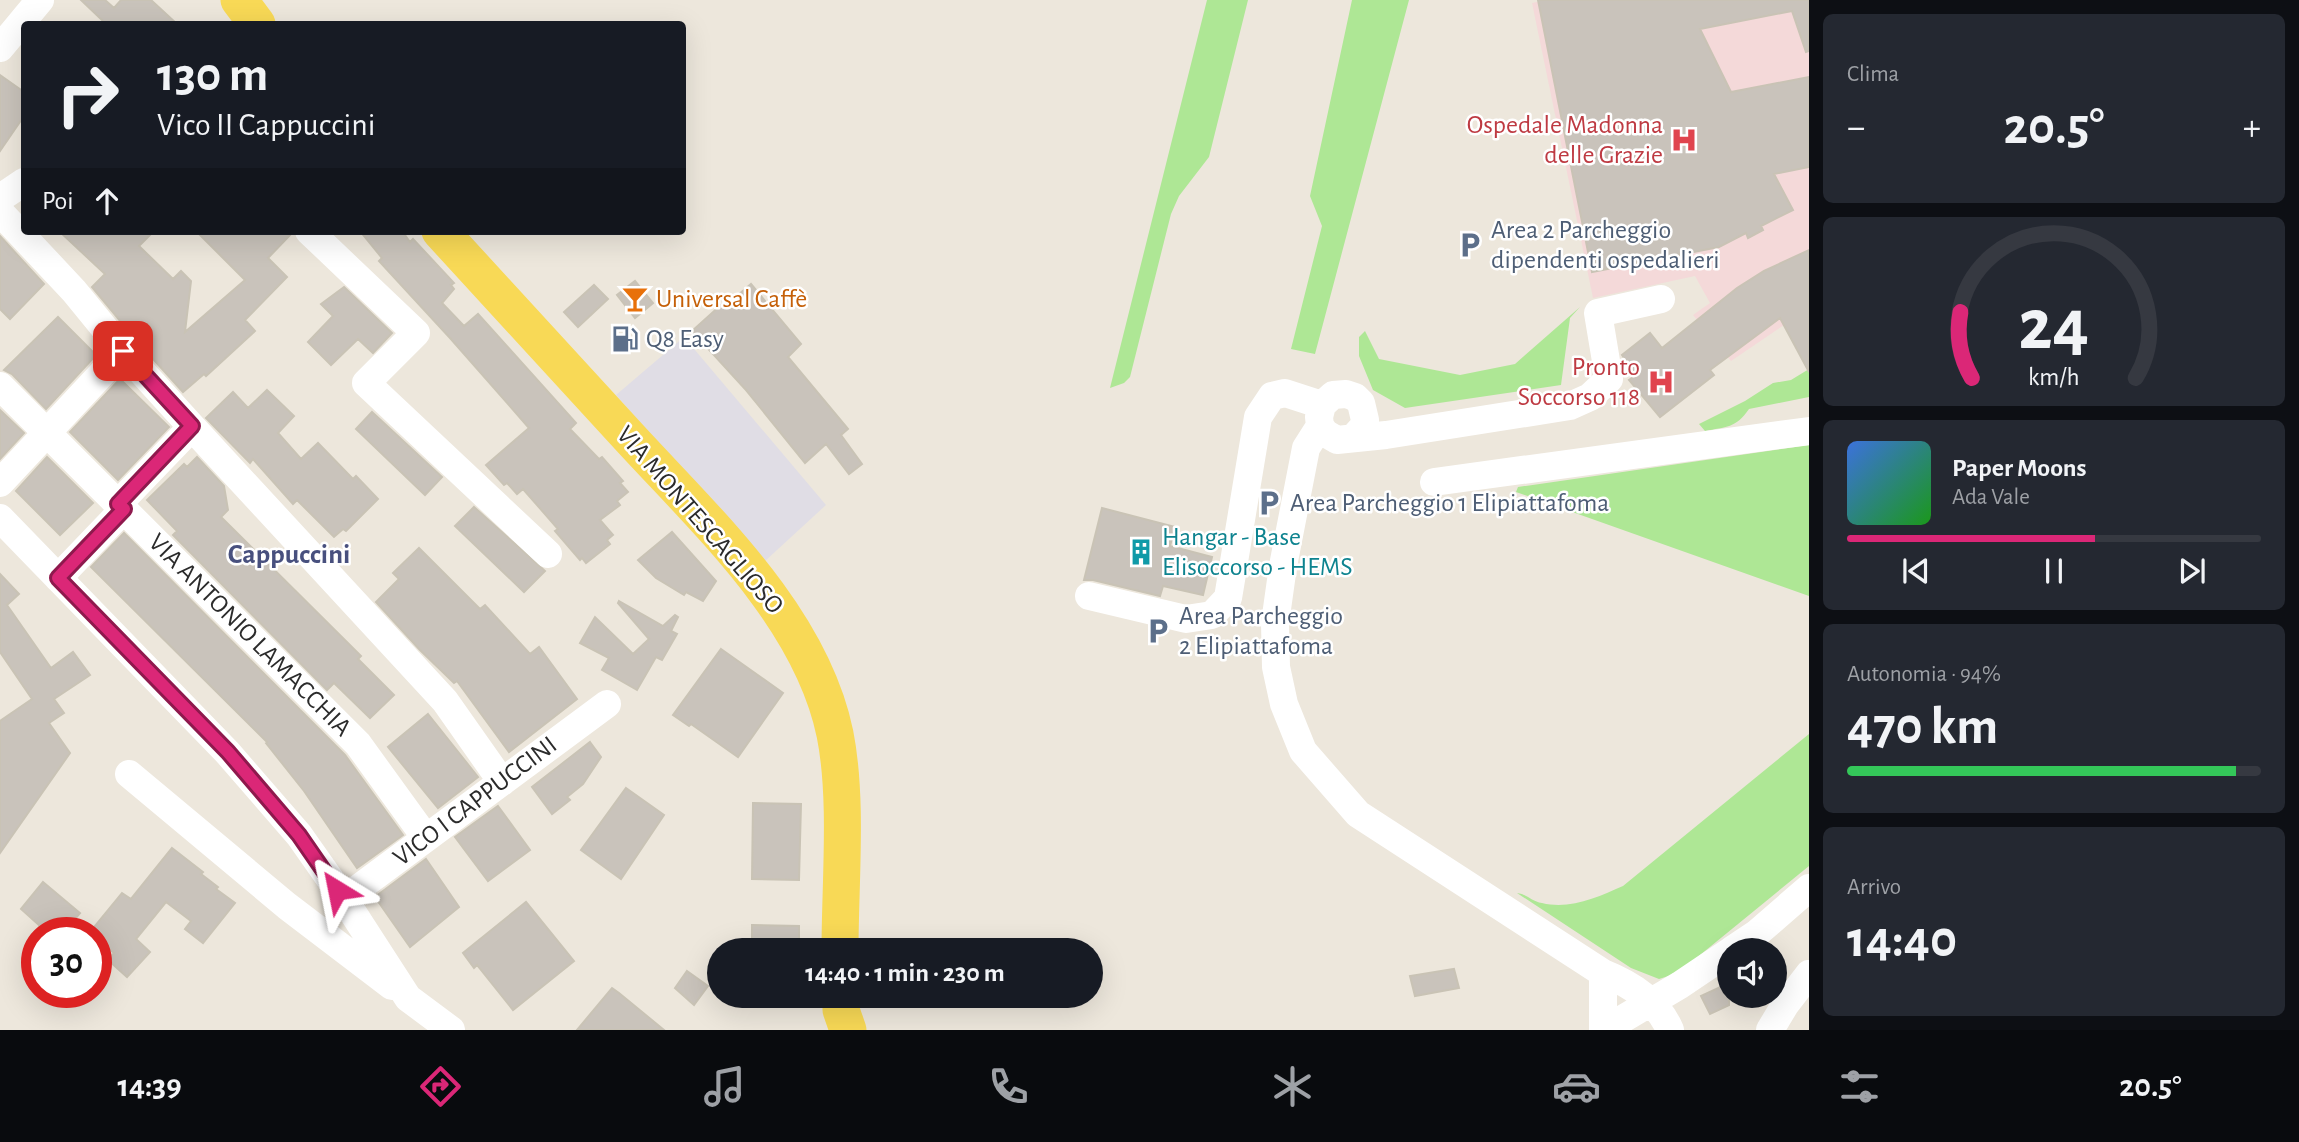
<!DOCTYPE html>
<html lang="it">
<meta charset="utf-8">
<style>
body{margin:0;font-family:"Alegreya Sans",sans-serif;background:#242831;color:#f1f3f6;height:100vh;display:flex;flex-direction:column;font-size:26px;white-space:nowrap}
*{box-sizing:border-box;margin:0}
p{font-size:23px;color:#9ea1a6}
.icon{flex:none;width:38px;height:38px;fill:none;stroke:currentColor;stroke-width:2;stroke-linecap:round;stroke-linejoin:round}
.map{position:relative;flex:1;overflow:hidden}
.side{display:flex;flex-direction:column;gap:14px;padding:14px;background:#0d0f14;width:490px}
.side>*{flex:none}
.top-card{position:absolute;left:21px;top:21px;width:665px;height:214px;border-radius:7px;box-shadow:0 7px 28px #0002;background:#171b24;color:#f1f3f6;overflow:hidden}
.fabs{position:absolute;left:1717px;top:938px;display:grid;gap:14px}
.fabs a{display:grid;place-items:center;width:70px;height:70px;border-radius:50%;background:#171b24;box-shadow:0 7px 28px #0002;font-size:35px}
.speed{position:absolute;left:21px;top:917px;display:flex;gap:14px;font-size:35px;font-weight:700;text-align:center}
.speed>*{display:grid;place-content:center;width:91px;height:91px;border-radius:50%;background:#171b24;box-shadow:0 7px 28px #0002;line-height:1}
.speed .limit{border:10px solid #d22;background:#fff;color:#111}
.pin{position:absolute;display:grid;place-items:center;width:60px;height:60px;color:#fff;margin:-30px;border-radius:14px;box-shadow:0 4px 10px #0006}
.me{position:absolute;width:77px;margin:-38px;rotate:325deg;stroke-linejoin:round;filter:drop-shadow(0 0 5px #0008)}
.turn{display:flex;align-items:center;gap:24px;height:147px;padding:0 21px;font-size:32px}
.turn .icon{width:91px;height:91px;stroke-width:2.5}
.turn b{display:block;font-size:49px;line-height:60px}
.then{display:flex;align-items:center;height:66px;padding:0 21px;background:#0003;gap:14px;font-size:26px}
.big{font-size:52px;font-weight:700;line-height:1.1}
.side .card{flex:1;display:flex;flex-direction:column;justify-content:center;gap:10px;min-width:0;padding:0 24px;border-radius:10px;background:#242831}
.side .dial{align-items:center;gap:0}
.dial svg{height:182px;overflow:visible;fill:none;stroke:#363941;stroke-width:7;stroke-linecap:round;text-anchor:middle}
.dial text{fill:#f1f3f6;stroke:none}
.song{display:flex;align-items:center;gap:21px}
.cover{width:84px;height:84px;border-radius:10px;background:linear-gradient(135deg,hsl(220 70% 55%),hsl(120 70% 35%))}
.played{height:7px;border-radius:4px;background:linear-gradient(90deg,#db2777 60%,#363941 60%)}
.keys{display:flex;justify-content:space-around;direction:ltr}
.heat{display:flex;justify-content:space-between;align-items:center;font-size:38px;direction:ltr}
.charge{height:10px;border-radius:5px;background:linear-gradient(90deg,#34c759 94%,#363941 0)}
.trip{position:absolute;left:707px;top:938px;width:396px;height:70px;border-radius:35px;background:#171b24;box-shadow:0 7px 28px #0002;font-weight:700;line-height:70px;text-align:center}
.menu{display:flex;height:112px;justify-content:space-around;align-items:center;background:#090b0e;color:#9ea1a6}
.menu .icon{width:49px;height:49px}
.menu .active{color:#db2777}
.menu b{font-size:32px;color:#f1f3f6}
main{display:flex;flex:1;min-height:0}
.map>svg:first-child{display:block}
.industrial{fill:#e0dde5}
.medical{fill:#f4d9d9}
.green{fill:#aee795}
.building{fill:#c9c3bb;stroke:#c9c3b5;stroke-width:2}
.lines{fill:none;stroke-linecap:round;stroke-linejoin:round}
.minor{stroke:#fff;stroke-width:28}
.major{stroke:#f8d956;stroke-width:37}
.route-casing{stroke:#8e194d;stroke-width:18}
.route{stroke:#db2777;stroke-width:12}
.labels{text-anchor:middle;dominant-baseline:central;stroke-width:5;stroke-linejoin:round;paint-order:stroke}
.health-label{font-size:26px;fill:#be3a42;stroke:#fff;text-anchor:end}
.service-label{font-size:26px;fill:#4e5e75;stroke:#fff;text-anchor:start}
.food-label{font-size:26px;fill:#c56008;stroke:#fff;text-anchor:start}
.street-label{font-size:26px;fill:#2b2b2b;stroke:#fff}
.culture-label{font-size:26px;fill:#0d838f;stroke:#fff;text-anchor:start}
.neighbourhood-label{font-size:28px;font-weight:bold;fill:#48507e;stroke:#fff}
</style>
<main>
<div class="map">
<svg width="1809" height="1030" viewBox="0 0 1809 1030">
<rect width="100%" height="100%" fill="#ede7dc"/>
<!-- industrial -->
<path class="industrial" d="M 684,337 L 826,505 L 764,562 L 616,395 Z"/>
<!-- medical -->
<path class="medical" d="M 1546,0 L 1809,0 L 1809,308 L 1731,361 L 1693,315 L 1710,303 L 1695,276 L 1593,298 L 1532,3 Z"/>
<!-- green -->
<path class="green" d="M 1207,0 L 1248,0 L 1209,157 L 1179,196 L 1171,214 L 1130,377 L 1124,383 L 1110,388 Z
M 1352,0 L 1409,0 L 1315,354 L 1291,349 L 1322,226 L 1310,196 Z
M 1580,307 L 1570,318 L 1561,385 L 1405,408 L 1373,390 L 1359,356 L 1359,337 L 1365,331 L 1379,359 L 1460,375 L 1515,364 Z
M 1809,369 L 1809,397 L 1749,409 C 1736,428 1726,427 1705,431 L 1699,424 L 1745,401 L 1773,383 L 1791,380 Z
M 1809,445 L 1809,596 L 1516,492 L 1518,487 Z
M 1809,734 L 1809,866 L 1678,973 L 1659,979 L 1631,968 L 1517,893 C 1527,894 1531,901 1542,903 C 1570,910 1598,897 1623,886 Z"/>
<!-- building -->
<path class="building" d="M 81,0 L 105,0 L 114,8 L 121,0 L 151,0 L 177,24 L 100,24 L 103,21 Z
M 1538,0 L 1809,0 L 1809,51 L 1806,52 L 1792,11 L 1700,29 L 1731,92 L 1809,77 L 1809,167 L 1774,174 L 1793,210 L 1761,226 L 1763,230 L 1748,238 L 1746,233 L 1719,247 L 1592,272 Z
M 0,75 L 24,92 L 24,116 L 0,151 Z
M 59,231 L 154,231 L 139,246 L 173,279 L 181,271 L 191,281 L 185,332 L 245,280 L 196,231 L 293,232 L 268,258 L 287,277 L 245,320 L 255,331 L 206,376 L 204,374 L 183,392 L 136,340 L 92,287 L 105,274 Z
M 360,231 L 402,231 L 410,242 L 413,239 L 454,283 L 451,285 L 454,289 L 442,303 L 464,326 L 478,314 L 576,423 L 570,429 L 599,459 L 602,457 L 623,481 L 620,483 L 628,492 L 617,501 L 620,505 L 600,520 L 613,535 L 607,540 L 610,544 L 586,563 L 582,558 L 580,560 L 555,531 L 558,529 L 523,489 L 517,494 L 507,483 L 504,485 L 486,465 L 529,428 L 450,338 L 379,261 L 382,258 Z
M 0,236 L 44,284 L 10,319 L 0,309 Z
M 1809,250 L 1809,372 L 1780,318 L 1710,370 L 1714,375 L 1660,417 L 1629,380 L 1636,375 L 1622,355 L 1650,333 L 1662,348 L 1737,288 L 1764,271 Z
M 635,281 L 653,303 L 635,318 L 617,295 Z
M 751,284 L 801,344 L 788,357 L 848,429 L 841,435 L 862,464 L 849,474 L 826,444 L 805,463 L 746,390 L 692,331 L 722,304 L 724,307 Z
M 594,285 L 608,299 L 578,327 L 564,312 Z
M 344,287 L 392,333 L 373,353 L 358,339 L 331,365 L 308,342 L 333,316 L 321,304 Z
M 58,317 L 96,355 L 46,409 L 12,374 L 4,370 Z
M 120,379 L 169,427 L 118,480 L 70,432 Z
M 267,390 L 294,416 L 278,433 L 301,459 L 318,443 L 353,479 L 356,476 L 378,499 L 346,531 L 343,529 L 334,537 L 297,500 L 293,504 L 253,459 L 250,463 L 206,418 L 233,392 L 248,408 Z
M 0,410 L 24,433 L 0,459 Z
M 372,412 L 442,477 L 425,495 L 356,429 Z
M 47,457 L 93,503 L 60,535 L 16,491 Z
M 197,457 L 224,486 L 228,510 L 221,517 L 361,656 L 358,659 L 394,695 L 370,718 L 334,683 L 327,690 L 173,535 L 177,531 L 147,500 L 184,464 L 187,467 Z
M 474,507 L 545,571 L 524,592 L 455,526 Z
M 1102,508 L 1175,527 L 1170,546 L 1212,557 L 1203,595 L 1163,586 L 1160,596 L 1093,580 L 1084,580 Z
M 672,532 L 716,581 L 703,601 L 686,592 L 684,595 L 656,578 L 638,560 Z
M 124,533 L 345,755 L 403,835 L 357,868 L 304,791 L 266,743 L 267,742 L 91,567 Z
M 419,548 L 480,609 L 485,605 L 530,654 L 539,647 L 577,699 L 509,752 L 457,681 L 454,683 L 420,650 L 376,602 L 399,579 L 393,573 Z
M 0,574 L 19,594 L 7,605 L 51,668 L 73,652 L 90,675 L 54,699 L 64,713 L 49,723 L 70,753 L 0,853 L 0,721 L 32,699 L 0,652 Z
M 619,601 L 663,626 L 675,615 L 678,617 L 671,631 L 677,634 L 662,660 L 656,657 L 637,690 L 602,670 L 609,658 L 580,643 L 595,617 L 633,654 L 649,639 L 618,603 Z
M 721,649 L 783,693 L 738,757 L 691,724 L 689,726 L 673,715 Z
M 428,714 L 478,777 L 438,808 L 388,747 Z
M 590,742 L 601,757 L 583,784 L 567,797 L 570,800 L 552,814 L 532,787 Z
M 626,788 L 664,815 L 621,879 L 581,850 Z
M 753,803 L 801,804 L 799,880 L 752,879 Z
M 498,806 L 530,850 L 488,881 L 455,837 Z
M 172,848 L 203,872 L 201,874 L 218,887 L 216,889 L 235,903 L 203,943 L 185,929 L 191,921 L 166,902 L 136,939 L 150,952 L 127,977 L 108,960 L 114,953 L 96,938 L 96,933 L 90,932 L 122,893 L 131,899 Z
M 426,859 L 459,907 L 410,947 L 375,897 Z
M 43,882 L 80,913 L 63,933 L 35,933 L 40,926 L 21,909 Z
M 526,902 L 574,961 L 513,1010 L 477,965 L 474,968 L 463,953 Z
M 752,925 L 799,926 L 799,950 L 752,950 Z
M 1454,969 L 1459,988 L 1415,996 L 1410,976 Z
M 687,971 L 708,986 L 694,1005 L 675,988 Z
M 1729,983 L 1729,1005 L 1710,1014 L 1701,996 Z
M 612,988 L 619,993 L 664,1030 L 577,1030 Z"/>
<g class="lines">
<!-- minor -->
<path class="minor" d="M 0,48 L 40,0
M 0,198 L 24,182
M 0,212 L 74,291 L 123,351 L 192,427 L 445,701 L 502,782
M 309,231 L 416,333 L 366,383 L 548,554
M 0,386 L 358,744 L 426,838
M 1320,426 L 1306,448 L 1283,566 L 1275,623 L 1276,667 L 1284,704 L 1303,751 L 1358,814 L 1603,973 C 1631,984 1658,1002 1670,1030
M 1354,437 L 1363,427 L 1365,420 L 1361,403 L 1355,397 L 1346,394 L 1333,395 L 1322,405 L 1319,417 L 1320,426 L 1325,433 L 1337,440 L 1386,435 L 1570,406 L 1590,397 L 1609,379 L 1598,313 L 1661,299
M 1434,482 L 1809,431
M 0,483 L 123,351
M 118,504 L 192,427
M 0,518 L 227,752 L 299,835 L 344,899 L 408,998 L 451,1030
M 58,578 L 124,509
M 1089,596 L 1186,619 L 1212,615 L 1228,598 L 1258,417 L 1272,396 L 1285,393 L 1322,405
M 129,774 L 287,906 L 392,986
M 344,899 L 607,704
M 1732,950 L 1756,934 L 1809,888
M 1603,1030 L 1603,973
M 1604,1030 L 1680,985 L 1729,952
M 1770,1030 L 1785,1005 L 1809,974"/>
<!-- major -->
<path class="major" d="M 239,0 L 257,24
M 440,231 C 503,300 566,369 629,437 C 707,522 811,617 835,734 C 848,799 840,883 840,950
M 841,996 L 841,1010 L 848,1030"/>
</g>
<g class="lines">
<!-- route casing -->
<g class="route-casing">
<path id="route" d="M 123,351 L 192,426 L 118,504 L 124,509 L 58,578 L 228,752 L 299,835 L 337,890"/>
</g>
<!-- route -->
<use href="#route" class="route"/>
</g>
<!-- icons -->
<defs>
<g id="hospital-bare" transform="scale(2.1)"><path d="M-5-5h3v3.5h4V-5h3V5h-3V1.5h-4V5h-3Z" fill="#e0444e" stroke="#fff" stroke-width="2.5" paint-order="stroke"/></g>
<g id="parking-bare" transform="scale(2.1)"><path d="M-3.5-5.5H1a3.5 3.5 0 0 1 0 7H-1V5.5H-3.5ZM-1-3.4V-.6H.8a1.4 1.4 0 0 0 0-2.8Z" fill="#5c6f8a" stroke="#fff" stroke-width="2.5" paint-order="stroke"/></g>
<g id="bar-bare" transform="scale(2.1)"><path d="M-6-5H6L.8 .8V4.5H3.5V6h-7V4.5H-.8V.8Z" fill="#e8710a" stroke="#fff" stroke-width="2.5" paint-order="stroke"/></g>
<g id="fuel-bare" transform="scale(2.1)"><path d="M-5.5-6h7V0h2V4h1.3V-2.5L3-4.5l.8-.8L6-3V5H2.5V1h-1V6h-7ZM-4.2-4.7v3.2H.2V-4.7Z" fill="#5c6f8a" stroke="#fff" stroke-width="2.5" paint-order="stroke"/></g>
<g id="building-bare" transform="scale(2.1)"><path d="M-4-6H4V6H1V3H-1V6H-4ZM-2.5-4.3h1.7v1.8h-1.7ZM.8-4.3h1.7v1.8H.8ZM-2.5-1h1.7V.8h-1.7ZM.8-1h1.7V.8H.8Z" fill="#0f9aa8" stroke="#fff" stroke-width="2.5" paint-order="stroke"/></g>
</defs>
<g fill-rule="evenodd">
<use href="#hospital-bare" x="1684" y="140"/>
<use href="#parking-bare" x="1470" y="245"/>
<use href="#bar-bare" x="635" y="299"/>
<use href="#fuel-bare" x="625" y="339"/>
<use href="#hospital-bare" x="1661" y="382"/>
<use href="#parking-bare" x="1269" y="503"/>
<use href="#building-bare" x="1141" y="552"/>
<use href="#parking-bare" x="1158" y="631"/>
</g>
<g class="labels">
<!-- health labels -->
<g class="health-label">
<text x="1663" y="125">Ospedale Madonna<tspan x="1663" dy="30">delle Grazie</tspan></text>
<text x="1640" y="367">Pronto<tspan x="1640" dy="30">Soccorso 118</tspan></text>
</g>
<!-- service labels -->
<g class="service-label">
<text x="1491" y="230">Area 2 Parcheggio<tspan x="1491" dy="30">dipendenti ospedalieri</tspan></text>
<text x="646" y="339">Q8 Easy</text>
<text x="1290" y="503">Area Parcheggio 1 Elipiattafoma</text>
<text x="1179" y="616">Area Parcheggio<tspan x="1179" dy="30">2 Elipiattafoma</tspan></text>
</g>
<!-- food labels -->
<g class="food-label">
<text x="656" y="299">Universal Caffè</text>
</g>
<!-- street labels -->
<g class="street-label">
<text transform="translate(700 520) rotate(49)">VIA MONTESCAGLIOSO</text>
<text transform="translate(250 635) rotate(45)">VIA ANTONIO LAMACCHIA</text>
<text transform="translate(475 801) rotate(-37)">VICO I CAPPUCCINI</text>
</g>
<!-- culture labels -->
<g class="culture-label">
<text x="1162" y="537">Hangar - Base<tspan x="1162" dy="30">Elisoccorso - HEMS</tspan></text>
</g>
<!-- neighbourhood labels -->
<g class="neighbourhood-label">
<text x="289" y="555">Cappuccini</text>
</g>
</g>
</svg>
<div class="fabs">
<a><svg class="icon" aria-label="sound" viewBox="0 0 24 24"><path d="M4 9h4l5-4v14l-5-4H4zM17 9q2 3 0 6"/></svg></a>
</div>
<div class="speed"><div class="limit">30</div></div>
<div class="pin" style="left:123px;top:351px;background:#d93025"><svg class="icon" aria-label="arrive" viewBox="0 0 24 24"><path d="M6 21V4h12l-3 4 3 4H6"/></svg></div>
<svg class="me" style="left:337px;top:890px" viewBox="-20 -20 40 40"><path d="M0-17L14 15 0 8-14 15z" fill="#db2777" stroke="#fff" stroke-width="4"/></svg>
<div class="trip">14:40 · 1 min · 230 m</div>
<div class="top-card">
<div class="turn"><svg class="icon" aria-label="right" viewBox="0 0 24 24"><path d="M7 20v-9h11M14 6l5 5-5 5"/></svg><div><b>130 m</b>Vico II Cappuccini</div></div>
<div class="then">Poi<svg class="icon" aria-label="ahead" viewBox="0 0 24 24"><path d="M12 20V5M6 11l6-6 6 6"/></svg></div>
</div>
</div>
<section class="side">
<div class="card"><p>Clima</p>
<div class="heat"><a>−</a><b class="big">20.5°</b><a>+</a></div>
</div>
<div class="card dial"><svg viewBox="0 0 100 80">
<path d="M14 69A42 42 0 1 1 86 69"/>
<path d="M14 69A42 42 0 0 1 9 40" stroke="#db2777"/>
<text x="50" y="56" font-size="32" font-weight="700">24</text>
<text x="50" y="72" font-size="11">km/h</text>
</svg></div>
<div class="card">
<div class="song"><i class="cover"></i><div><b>Paper Moons</b><p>Ada Vale</p></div></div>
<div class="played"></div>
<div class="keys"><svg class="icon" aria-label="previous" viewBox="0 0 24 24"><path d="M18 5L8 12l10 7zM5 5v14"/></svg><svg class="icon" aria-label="pause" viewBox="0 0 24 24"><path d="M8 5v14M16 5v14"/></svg><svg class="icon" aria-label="next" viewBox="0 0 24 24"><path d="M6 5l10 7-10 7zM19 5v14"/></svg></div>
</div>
<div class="card"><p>Autonomia · 94%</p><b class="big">470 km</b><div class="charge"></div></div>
<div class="card"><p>Arrivo</p><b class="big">14:40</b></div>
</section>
</main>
<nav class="menu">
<b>14:39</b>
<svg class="icon active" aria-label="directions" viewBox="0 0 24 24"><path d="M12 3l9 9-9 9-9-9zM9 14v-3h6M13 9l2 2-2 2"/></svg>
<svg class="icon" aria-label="music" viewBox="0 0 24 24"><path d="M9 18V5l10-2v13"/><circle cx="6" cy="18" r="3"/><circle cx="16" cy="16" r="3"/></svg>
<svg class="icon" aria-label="phone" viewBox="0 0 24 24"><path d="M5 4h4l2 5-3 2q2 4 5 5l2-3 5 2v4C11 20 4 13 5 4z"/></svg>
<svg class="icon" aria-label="climate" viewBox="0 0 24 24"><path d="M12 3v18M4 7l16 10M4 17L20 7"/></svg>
<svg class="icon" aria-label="car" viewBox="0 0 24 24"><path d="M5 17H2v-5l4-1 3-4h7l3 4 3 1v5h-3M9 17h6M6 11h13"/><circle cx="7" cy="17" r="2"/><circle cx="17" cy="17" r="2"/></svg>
<svg class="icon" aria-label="filters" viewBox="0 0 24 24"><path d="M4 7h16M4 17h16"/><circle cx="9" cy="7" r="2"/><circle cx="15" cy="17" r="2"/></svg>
<b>20.5°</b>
</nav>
